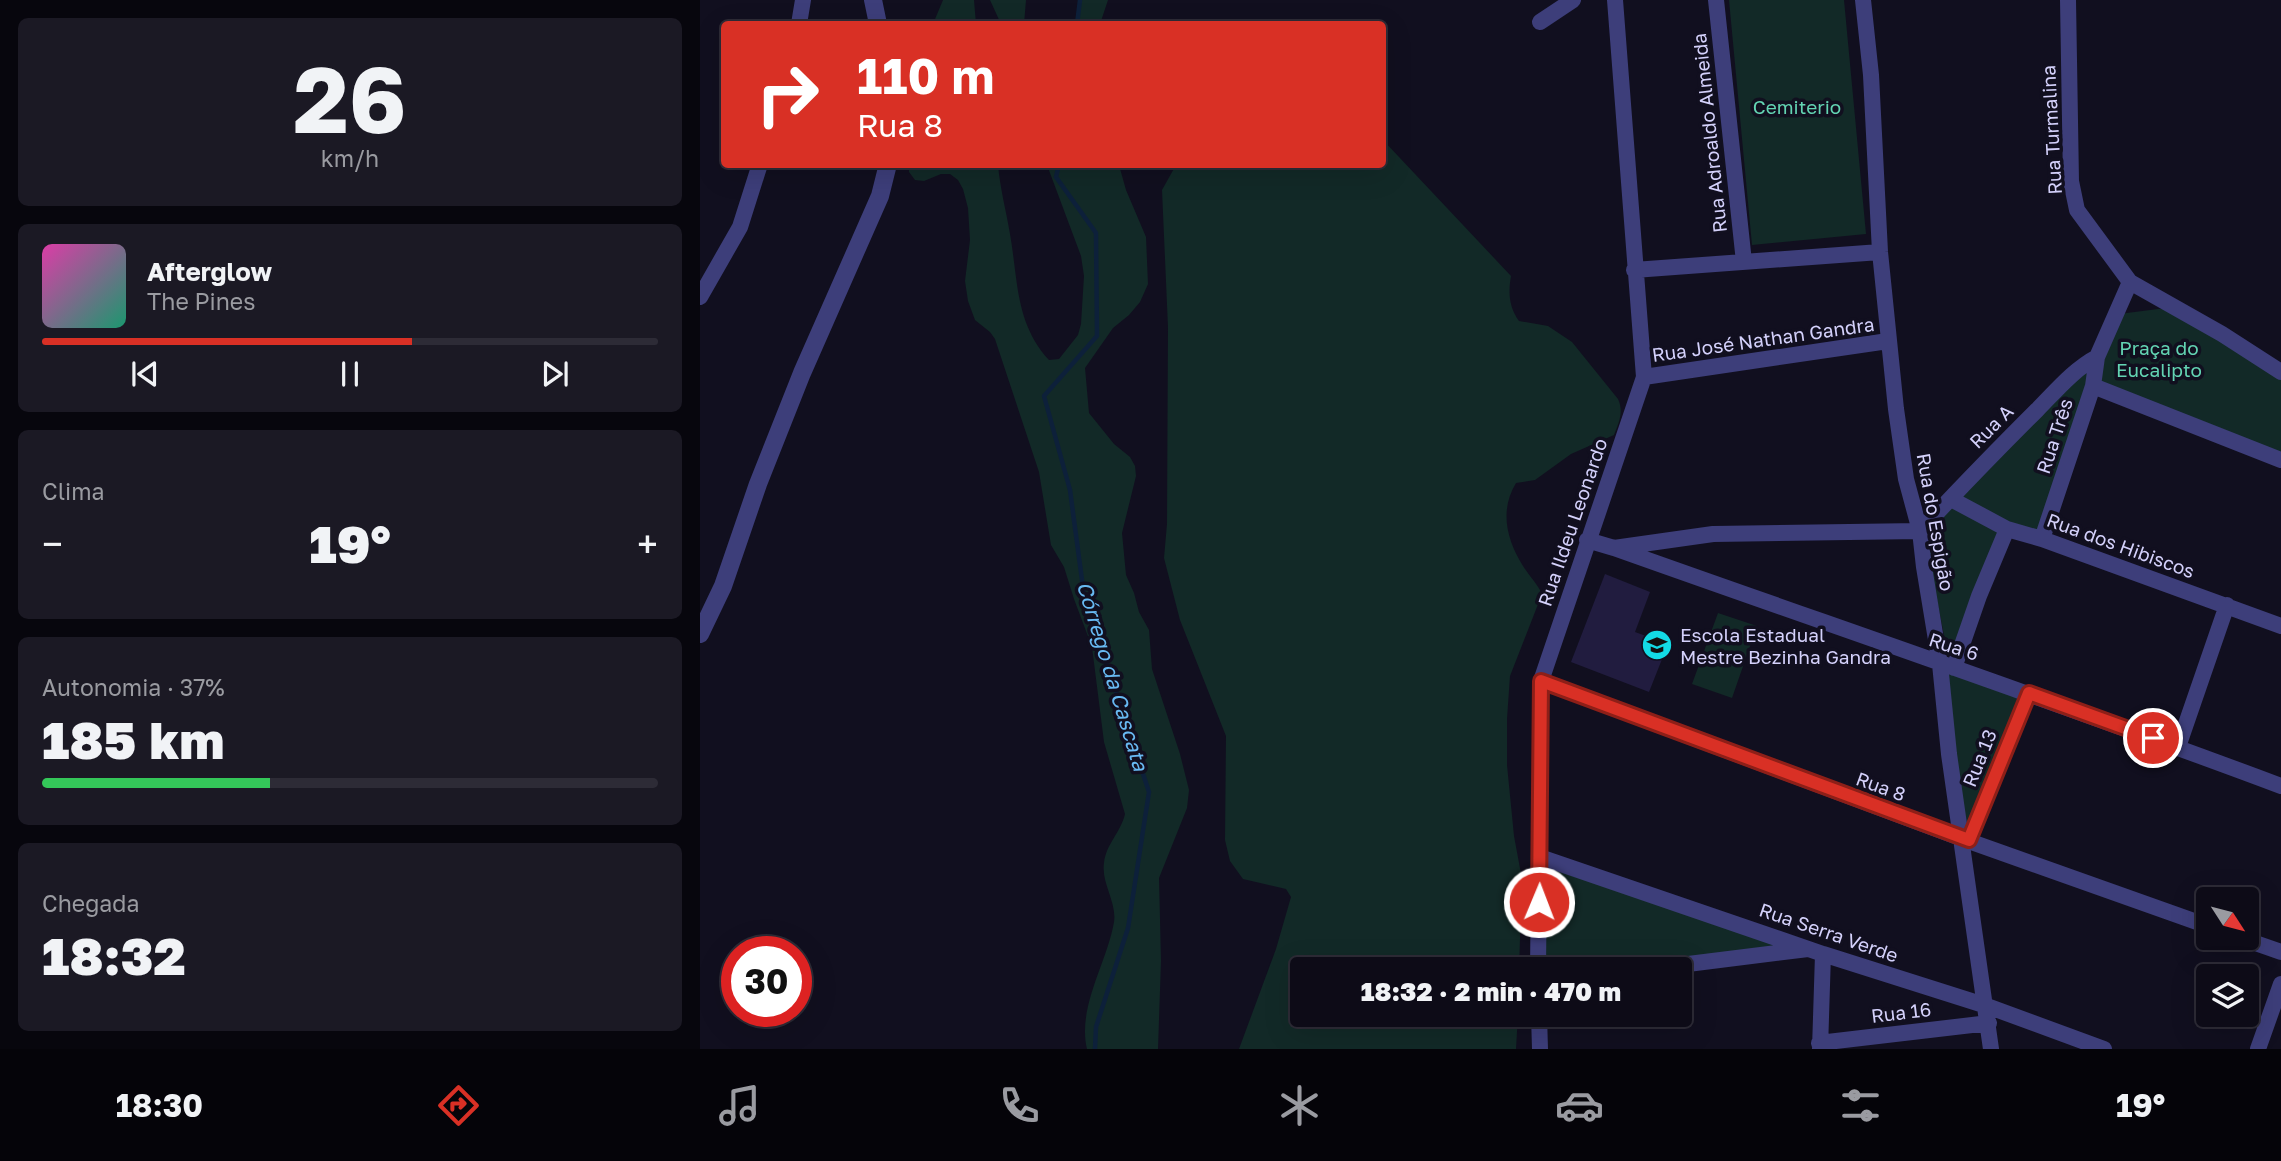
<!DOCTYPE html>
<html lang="pt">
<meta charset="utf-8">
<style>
body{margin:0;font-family:"Golos Text",sans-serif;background:#1b1924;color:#f1f3f6;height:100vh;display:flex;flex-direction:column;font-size:26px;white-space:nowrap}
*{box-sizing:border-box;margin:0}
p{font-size:23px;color:#9a9ba1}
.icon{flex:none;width:38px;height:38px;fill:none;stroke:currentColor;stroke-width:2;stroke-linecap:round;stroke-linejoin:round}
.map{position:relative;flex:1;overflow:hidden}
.sheet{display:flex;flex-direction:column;gap:18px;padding:18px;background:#07060d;width:700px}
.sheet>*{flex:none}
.banner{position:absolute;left:21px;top:21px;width:665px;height:147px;border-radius:7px;box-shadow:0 7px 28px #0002,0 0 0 2px #2d2b36;background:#d93025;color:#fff;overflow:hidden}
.needle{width:46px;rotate:126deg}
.fabs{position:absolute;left:1496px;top:887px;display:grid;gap:14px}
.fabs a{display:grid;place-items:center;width:63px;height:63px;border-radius:7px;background:#0d0b17;box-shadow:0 7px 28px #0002,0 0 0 2px #2d2b36;font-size:35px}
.speed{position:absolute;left:21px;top:936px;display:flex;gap:14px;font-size:35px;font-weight:700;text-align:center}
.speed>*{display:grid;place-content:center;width:91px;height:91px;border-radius:50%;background:#0d0b17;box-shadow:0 7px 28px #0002,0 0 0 2px #2d2b36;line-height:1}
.speed .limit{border:10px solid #d22;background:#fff;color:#111}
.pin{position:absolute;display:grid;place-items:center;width:60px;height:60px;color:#fff;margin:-30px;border:4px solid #fff;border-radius:50%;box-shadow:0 2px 7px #0007}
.me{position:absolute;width:77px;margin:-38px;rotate:1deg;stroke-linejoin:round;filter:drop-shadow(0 0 5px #0008)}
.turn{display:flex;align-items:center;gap:24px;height:147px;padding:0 21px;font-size:32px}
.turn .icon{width:91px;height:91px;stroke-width:2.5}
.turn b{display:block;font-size:49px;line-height:60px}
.big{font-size:52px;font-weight:800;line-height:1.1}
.sheet .widget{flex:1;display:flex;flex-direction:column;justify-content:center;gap:10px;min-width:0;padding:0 24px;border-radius:10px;background:#1b1924}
.sheet .dial{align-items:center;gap:0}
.dial b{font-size:91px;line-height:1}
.song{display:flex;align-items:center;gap:21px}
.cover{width:84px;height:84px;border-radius:10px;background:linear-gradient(135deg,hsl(320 70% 55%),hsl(160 70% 35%))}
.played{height:7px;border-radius:4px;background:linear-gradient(90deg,#d93025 60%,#2d2b36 60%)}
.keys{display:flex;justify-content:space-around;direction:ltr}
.heat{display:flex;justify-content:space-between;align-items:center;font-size:38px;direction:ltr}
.charge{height:10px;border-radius:5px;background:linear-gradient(90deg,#34c759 37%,#2d2b36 0)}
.trip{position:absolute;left:590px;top:957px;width:402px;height:70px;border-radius:7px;background:#0d0b17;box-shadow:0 7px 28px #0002,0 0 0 2px #2d2b36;font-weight:800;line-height:70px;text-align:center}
.tab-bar{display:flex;height:112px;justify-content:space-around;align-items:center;background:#050409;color:#9a9ba1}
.tab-bar .icon{width:49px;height:49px}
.tab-bar .current{color:#d93025}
.tab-bar b{font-size:32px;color:#f1f3f6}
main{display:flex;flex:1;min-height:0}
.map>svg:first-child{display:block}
.green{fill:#122927}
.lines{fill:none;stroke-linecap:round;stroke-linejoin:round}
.stream{stroke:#0d203a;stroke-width:4.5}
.building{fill:#211c3f}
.minor{stroke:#3d3e7a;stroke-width:16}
.tertiary{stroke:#3d3e7a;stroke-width:18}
.route-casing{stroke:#8d1f18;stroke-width:18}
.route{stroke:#d93025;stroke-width:12}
.labels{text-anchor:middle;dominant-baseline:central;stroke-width:7;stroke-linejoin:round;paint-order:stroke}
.park-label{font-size:19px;fill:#63d4b3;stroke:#110f1f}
.street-label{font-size:19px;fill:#d4d1fb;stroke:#110f1f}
.poi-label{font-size:19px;fill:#d4d1fb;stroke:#110f1f;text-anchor:start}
.water-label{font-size:21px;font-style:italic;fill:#68b9f2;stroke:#110f1f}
</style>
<main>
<section class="sheet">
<div class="widget dial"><b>26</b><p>km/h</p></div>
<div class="widget">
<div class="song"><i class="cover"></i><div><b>Afterglow</b><p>The Pines</p></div></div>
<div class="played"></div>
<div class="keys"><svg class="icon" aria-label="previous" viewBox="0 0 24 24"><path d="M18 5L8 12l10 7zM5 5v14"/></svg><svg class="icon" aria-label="pause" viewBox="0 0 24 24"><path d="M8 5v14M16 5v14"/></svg><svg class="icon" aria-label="next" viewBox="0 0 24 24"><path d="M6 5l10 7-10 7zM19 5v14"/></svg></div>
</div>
<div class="widget"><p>Clima</p>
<div class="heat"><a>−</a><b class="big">19°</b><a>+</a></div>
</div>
<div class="widget"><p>Autonomia · 37%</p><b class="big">185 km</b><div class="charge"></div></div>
<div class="widget"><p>Chegada</p><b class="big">18:32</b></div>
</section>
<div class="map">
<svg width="1581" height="1049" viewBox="0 0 1581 1049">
<rect width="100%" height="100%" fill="#110f1f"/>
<!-- green -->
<path class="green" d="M 243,0 L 274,0 L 276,24 L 233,24 Z
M 290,0 L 326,0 L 324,24 L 301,24 Z
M 382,0 L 408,0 L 400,24 L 374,24 Z
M 1029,0 L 1144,0 L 1166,234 L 1052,245 Z
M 683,140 L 811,276 C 808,293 809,307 819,321 L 848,326 L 872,342 L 918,399 C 924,412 919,422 914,435 L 871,454 L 835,480 L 816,483 C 799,511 807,540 823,566 C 829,576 837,583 842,594 L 810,676 L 807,719 L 807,765 L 814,836 L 822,879 L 819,969 L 602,970 L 602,1015 L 818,1015 L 816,1049 L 539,1049 L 576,949 L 591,897 L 586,889 L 543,879 L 530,861 L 525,840 L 526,736 L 480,620 L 464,558 L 467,524 L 468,327 L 462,190 L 476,165 L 682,164 Z
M 209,165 L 298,165 C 300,188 306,210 310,234 C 318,279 315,323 349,360 L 359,359 L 378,335 L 381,324 L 384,276 L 381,256 L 347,165 L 419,165 L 426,190 L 446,237 L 448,284 L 440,302 L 429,315 L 413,328 L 385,368 L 389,413 L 414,444 L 430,457 L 435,466 L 436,476 L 422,533 L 426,575 L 434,593 L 439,612 L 449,630 L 452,669 L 480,754 L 489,790 L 487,808 L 459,878 L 461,961 L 458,1049 L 387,1049 C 377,1007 407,963 414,922 C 417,902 401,883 404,863 C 406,844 421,832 425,814 L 404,742 L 392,647 L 374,599 L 364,567 L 351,545 L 339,472 L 295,339 L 290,332 L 275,320 L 268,301 L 265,281 L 270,240 L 268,208 L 263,189 L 258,180 L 250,174 L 241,174 L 224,181 L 215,180 L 209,172 Z
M 1466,308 L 1581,372 L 1581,458 L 1398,384 L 1398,362 L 1419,314 Z
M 1395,359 L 1336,535 L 1255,498 Z
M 1256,502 L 1303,530 L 1279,595 L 1248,655 L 1224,535 Z
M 1018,613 L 1057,626 L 1032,698 L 992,684 Z
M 1243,667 L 1327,693 L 1265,838 Z
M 844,859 L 1091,945 L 1019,961 L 920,969 L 841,970 Z"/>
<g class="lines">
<!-- stream -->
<path class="stream" d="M 377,24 L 380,0
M 359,164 L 356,177 L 396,233 L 397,336 L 344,396 L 370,490 L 384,595 L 449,792 L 428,928 L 396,1027 L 395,1049"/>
</g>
<!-- building -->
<path class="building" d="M 905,574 L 950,592 L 935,632 L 968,644 L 949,692 L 871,662 Z"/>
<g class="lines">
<!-- minor -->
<path class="minor" d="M 1016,0 L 1044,262
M 1163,0 L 1171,75 L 1180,252 L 1196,409 L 1206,479 L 1220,531 L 1224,567 L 1240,664 L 1249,754 L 1291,1049
M 1368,0 L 1371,181 L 1377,210 L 1430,282 L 1522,334 L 1581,372
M 840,22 L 873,0
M 99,24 L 103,0
M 934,270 L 1180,252
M 0,297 L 40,227 L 60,164
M 944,377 L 1188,341
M 1393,386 L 1581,460
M 1251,499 L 1307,529 L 1342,539 L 1581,626
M 1342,539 L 1393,386 L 1397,357 L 1430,282
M 887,540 L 914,548 L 1013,534 L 1220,531 C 1258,490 1297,450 1337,410 C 1355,392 1374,369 1397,357
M 914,548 C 1136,627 1360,703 1581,786
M 1254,668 L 1279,596 L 1307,529
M 841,681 L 1263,839 L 1508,926
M 1478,747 L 1527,605
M 1269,840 L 1329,693
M 840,857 L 1123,954 L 1287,1006 L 1404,1049
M 1541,938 L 1581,952
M 838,970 L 841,681 L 944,377 L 915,0
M 940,970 L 1108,949
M 839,1015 L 840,1049
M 1119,1043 L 1289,1023
M 1120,1049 L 1123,954
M 1558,1049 L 1581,984"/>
<!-- tertiary -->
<path class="tertiary" d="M 173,0 L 178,24
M 0,634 L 23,586 L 58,484 L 102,373 L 180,196 L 188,164"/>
</g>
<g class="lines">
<!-- route casing -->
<g class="route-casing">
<path id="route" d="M 839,902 L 841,681 L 1269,840 L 1329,693 L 1453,738"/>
</g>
<!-- route -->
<use href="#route" class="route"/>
</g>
<!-- icons -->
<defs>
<g id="school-disc" transform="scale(1.575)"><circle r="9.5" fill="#13dae5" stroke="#110f1f"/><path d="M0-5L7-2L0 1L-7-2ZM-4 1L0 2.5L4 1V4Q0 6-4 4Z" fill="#111"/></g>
</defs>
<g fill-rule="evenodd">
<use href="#school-disc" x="957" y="645"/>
</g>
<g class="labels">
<!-- park labels -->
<g class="park-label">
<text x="1097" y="106">Cemiterio</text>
<text x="1459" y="347">Praça do<tspan x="1459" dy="22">Eucalipto</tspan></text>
</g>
<!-- street labels -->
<g class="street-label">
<text transform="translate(1351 130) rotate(-93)">Rua Turmalina</text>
<text transform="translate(1009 133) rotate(-96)">Rua Adroaldo Almeida</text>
<text transform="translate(1063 339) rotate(-8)">Rua José Nathan Gandra</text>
<text transform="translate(1291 426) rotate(-45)">Rua A</text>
<text transform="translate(1354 436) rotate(-72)">Rua Três</text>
<text transform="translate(872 522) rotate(-71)">Rua Ildeu Leonardo</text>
<text transform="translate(1236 522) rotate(80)">Rua do Espigão</text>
<text transform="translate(1421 545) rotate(20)">Rua dos Hibiscos</text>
<text transform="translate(1254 646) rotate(18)">Rua 6</text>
<text transform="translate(1279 758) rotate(-68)">Rua 13</text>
<text transform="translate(1181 786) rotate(20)">Rua 8</text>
<text transform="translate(1129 932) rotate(19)">Rua Serra Verde</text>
<text transform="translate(1201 1012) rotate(-7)">Rua 16</text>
</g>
<!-- poi labels -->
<g class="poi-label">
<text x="980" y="634">Escola Estadual<tspan x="980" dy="22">Mestre Bezinha Gandra</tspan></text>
</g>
<!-- water labels -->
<g class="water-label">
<text transform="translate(413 676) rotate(73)">Córrego da Cascata</text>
</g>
</g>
</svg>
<div class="fabs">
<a><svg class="needle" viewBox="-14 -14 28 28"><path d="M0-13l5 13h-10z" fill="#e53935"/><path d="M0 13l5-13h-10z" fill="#9a9ba1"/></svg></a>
<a><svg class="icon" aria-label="layers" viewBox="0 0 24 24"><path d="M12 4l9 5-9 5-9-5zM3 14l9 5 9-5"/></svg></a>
</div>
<div class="speed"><div class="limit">30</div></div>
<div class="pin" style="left:1453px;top:738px;background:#d93025"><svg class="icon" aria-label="arrive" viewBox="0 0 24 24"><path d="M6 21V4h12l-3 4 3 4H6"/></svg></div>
<svg class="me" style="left:839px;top:902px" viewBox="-20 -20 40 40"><circle r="17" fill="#d93025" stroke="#fff" stroke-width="3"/><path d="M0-11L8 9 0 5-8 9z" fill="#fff"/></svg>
<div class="trip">18:32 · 2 min · 470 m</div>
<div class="banner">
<div class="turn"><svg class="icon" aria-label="right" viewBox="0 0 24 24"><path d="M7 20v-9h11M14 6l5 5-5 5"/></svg><div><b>110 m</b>Rua 8</div></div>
</div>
</div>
</main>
<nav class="tab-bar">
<b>18:30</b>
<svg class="icon current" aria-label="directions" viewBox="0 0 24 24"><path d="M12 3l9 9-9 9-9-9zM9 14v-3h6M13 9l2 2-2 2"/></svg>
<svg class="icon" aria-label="music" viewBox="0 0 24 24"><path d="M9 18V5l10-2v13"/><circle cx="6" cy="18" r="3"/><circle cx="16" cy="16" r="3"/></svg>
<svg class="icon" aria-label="phone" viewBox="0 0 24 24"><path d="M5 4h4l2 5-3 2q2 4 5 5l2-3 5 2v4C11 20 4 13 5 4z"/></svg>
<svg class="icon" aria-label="climate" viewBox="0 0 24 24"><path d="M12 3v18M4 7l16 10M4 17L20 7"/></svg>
<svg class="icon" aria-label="car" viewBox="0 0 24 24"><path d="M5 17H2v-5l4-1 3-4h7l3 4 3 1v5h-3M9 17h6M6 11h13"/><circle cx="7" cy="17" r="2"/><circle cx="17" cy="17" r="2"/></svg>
<svg class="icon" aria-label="filters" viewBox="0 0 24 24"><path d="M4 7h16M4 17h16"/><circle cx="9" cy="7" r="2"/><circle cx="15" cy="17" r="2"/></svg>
<b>19°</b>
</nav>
